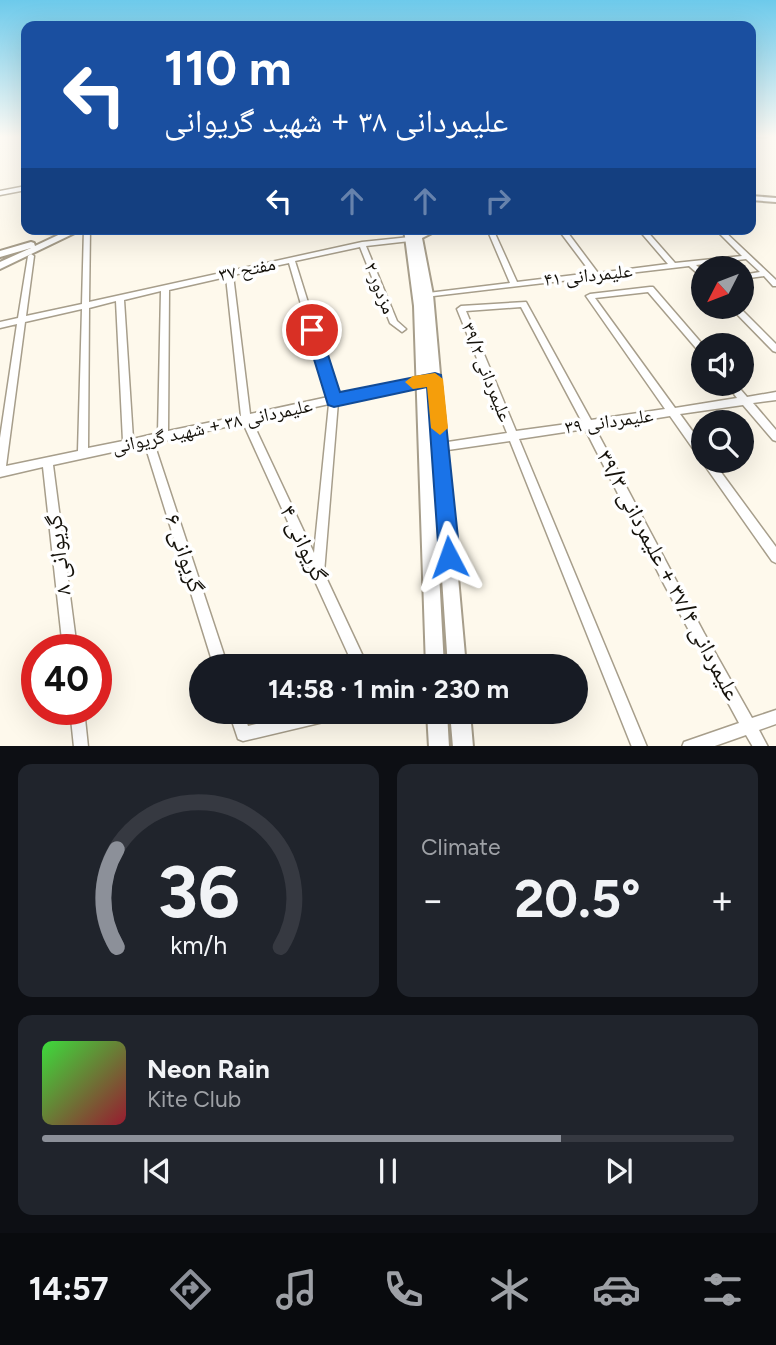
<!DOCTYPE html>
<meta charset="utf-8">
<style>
body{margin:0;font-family:Figtree,"Noto Naskh Arabic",sans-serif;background:#20242c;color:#f1f3f6;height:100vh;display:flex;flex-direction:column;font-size:26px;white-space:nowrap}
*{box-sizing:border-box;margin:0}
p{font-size:23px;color:#9ea1a6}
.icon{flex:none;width:38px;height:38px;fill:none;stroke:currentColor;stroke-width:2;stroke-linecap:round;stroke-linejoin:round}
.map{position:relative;height:746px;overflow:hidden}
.panel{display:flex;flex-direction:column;gap:18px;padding:18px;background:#0d0f14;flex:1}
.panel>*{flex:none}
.top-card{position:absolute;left:21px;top:21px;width:735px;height:214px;border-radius:14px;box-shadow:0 7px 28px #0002;background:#1a4fa0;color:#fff;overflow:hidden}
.needle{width:46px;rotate:228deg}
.controls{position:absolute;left:691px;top:256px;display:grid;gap:14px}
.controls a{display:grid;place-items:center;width:63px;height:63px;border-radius:50%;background:#171b24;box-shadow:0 7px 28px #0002;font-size:35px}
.speed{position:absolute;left:21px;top:634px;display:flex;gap:14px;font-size:35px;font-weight:700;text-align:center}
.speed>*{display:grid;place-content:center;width:91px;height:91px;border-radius:50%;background:#171b24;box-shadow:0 7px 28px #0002;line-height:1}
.speed .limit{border:10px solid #d22;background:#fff;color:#111}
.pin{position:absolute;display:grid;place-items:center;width:60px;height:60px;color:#fff;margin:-30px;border:4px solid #fff;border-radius:50%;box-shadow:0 2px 7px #0007}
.me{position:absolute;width:77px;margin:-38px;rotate:356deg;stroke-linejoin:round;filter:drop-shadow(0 0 5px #0008)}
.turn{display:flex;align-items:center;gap:24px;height:147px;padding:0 28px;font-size:32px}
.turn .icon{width:91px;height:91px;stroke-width:2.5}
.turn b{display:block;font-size:49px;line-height:60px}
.lanes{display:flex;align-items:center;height:66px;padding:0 28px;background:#0003;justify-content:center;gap:35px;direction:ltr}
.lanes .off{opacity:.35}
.big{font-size:52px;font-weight:700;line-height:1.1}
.panel .tile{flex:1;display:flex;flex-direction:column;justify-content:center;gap:10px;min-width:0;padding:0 24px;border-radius:14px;background:#20242c}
.panel .dial{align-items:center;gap:0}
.dial svg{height:182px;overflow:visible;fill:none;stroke:#363941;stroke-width:7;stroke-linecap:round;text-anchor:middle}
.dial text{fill:#f1f3f6;stroke:none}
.song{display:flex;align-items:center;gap:21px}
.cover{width:84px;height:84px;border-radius:10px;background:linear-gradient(135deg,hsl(120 70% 55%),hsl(350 70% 35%))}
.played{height:7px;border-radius:4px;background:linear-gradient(90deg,#8c9099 75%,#363941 75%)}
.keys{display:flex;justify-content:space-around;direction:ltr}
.heat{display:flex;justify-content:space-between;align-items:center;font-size:38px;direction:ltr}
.panel .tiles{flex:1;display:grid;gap:18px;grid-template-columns:1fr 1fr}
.tile:last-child{grid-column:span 2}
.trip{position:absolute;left:189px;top:654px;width:399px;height:70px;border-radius:35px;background:#171b24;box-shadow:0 7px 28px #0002;font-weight:700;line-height:70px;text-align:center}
.menu{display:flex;height:112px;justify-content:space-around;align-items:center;background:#090b0e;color:#9ea1a6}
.menu .icon{width:49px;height:49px}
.menu .current{color:#8c9099}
.menu b{font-size:32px;color:#f1f3f6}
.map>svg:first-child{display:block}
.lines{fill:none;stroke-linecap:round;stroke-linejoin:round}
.street-casing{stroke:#a79e8b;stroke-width:3}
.secondary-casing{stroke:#a79e8b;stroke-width:4}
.street{fill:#fff;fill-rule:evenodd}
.secondary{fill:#fff;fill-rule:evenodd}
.route{fill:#1a73e8;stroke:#114b97;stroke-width:2}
.slow{fill:#f59e0b}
.labels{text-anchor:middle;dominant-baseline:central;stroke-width:7;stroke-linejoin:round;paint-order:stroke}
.street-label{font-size:19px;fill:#15120b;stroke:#fff}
.near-street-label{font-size:23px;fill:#15120b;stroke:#fff}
</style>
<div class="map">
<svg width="776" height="747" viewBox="0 0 776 747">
<rect width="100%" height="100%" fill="#fef9ec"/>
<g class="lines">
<!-- street casing -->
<g class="street-casing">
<path id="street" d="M 751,136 L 769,136 L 767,137 L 751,137 Z
M 751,150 L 754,151 L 753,153 L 751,153 Z
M 26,186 L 26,190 L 0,195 L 0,191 Z
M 84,229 L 90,229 L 89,302 L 362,242 L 410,237 L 413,239 L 410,241 L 366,246 L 397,321 L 406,329 L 402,332 L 390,323 L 360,247 L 295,261 L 337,395 L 423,377 L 426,378 L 427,380 L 426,382 L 423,383 L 338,402 L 324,573 L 368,667 L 354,667 L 243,423 L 154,443 L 228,667 L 214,667 L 145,445 L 53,465 L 77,649 L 63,649 L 43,467 L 0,477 L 0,438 L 17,324 L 0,328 L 0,322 L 18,318 L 28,256 L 31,254 L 34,256 L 26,316 L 82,304 ZM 289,263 L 328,397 L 250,414 L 233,275 ZM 226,277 L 241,416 L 168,431 L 169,290 ZM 161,291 L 158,433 L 133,439 L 124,300 ZM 116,301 L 123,441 L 88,448 L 89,308 ZM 82,309 L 78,451 L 6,466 L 25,322 ZM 329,404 L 314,553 L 252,421 Z
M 487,229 L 493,229 L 517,282 L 591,273 L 558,229 L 565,229 L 598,273 L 668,264 L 638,229 L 645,229 L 675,263 L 742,256 L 715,229 L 722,229 L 776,280 L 776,286 L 773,286 L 764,276 L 742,279 L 742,275 L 760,272 L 746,259 L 696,265 L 704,272 L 704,279 L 689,266 L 425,297 L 424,295 L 428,293 L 510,283 Z
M 34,230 L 57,230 L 60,232 L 57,234 L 32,233 L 32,231 Z
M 650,287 L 653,287 L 704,346 L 704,355 L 701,354 L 648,292 L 595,298 L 675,408 L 737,398 L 726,383 L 735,383 L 747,397 L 776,392 L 776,400 L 753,403 L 776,430 L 776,441 L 773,440 L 743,405 L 680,414 L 704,447 L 704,460 L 712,460 L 776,547 L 776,563 L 772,561 L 670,416 L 595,428 L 704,633 L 752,718 L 776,710 L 776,724 L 759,730 L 768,747 L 753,747 L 746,735 L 712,747 L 682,747 L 684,742 L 739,723 L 665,586 L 585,429 L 519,439 L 647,747 L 632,747 L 510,441 L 441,451 L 437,450 L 436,447 L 437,444 L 441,443 L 507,433 L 457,309 L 461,306 L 526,302 L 591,420 L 665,409 L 586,296 L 590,294 ZM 521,307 L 582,422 L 516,431 L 466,311 Z
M 729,306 L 738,306 L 776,344 L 776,352 L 773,351 Z
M 70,709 L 84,709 L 88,747 L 74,747 Z
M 229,712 L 243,712 L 248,726 L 305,712 L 343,712 L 341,717 L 336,719 L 243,741 L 238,739 Z"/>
</g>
<!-- secondary casing -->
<g class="secondary-casing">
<path id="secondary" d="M 751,196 L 776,198 L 776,202 L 751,200 Z
M 71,229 L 83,229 L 0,269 L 0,262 L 31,248 L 0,257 L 0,251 L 31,242 L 34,243 L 35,246 Z
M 404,229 L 421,229 L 421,232 L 428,229 L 440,229 L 422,238 L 433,295 L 466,667 L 448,667 L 429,385 L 444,667 L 426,667 L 414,306 Z
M 427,712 L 447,712 L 449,747 L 429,747 Z
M 450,712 L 470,712 L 473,747 L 453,747 Z"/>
</g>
<!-- street -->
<use href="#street" class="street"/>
<!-- secondary -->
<use href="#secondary" class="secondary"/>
</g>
<!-- sky -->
<linearGradient id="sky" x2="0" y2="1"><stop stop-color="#6dcaeb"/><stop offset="0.57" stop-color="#fffcf6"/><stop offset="1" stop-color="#fffcf6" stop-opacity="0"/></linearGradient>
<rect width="776" height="240" fill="url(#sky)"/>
<!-- route -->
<path class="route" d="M 312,325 L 320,330 L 340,392 L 435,373 L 441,375 L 460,557 L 457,564 L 449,567 L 442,564 L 439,557 L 427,387 L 334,407 L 328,405 L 305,330 Z"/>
<!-- slow -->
<path class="slow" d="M 435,373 L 443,379 L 448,428 L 440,435 L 431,428 L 427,387 L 413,389 L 405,382 L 413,376 Z"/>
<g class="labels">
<!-- street labels -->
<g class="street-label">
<text transform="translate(247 269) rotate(-12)">مفتح ۳۷</text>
<text transform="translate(588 275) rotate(-6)">علیمردانی ۴۱</text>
<text transform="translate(380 288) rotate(68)">مزدور ۲</text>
<text transform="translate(487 372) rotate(68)">علیمردانی ۳۹/۲</text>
<text transform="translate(609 421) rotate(-8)">علیمردانی ۳۹</text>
<text transform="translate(212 426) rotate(-12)">علیمردانی ۳۸ + شهید گریوانی</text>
</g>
<!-- near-street labels -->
<g class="near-street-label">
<text transform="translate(304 543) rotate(65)">گریوانی ۴</text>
<text transform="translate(185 553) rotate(72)">گریوانی ۶</text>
<text transform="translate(58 555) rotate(-97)">گریوانی ۸</text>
<text transform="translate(669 575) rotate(62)">علیمردانی ۳۷/۴ + علیمردانی ۳۹/۳</text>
</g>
</g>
</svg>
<div class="controls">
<a><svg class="needle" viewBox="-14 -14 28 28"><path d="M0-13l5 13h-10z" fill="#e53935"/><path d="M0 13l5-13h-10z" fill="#9ea1a6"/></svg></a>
<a><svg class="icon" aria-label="sound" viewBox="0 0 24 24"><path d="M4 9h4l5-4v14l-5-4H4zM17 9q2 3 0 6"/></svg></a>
<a><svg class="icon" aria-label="search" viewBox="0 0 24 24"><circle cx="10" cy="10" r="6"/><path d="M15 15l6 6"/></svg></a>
</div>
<div class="speed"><div class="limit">40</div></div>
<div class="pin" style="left:312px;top:330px;background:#d93025"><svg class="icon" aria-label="arrive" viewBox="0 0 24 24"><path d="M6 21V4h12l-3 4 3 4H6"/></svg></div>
<svg class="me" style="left:449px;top:557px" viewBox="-20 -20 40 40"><path d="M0-17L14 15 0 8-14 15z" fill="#1a73e8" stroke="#fff" stroke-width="4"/></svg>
<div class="trip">14:58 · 1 min · 230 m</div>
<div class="top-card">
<div class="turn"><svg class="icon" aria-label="left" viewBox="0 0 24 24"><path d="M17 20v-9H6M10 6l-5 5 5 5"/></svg><div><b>110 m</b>علیمردانی ۳۸ + شهید گریوانی</div></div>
<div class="lanes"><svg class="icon" aria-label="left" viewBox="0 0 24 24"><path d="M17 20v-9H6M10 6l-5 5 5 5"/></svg><svg class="icon off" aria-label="ahead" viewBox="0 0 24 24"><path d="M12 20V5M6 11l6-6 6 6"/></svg><svg class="icon off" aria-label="ahead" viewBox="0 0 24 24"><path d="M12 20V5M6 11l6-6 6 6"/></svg><svg class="icon off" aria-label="right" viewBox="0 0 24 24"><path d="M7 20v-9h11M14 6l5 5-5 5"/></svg></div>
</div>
</div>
<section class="panel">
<div class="tiles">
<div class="tile dial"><svg viewBox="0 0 100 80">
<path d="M14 69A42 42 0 1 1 86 69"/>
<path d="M14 69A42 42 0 0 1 14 26" stroke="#8c9099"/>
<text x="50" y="56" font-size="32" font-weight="700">36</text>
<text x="50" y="72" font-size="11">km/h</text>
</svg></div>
<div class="tile"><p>Climate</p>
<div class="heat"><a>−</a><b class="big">20.5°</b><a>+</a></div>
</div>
<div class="tile">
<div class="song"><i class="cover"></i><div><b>Neon Rain</b><p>Kite Club</p></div></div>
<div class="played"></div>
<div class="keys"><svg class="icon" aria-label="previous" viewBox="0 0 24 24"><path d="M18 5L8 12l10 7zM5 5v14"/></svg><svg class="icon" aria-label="pause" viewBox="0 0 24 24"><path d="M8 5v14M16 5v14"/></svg><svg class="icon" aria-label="next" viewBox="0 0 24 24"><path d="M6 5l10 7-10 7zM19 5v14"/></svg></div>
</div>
</div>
</section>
<nav class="menu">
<b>14:57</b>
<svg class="icon current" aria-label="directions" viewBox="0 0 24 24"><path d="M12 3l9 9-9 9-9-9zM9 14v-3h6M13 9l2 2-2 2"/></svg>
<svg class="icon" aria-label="music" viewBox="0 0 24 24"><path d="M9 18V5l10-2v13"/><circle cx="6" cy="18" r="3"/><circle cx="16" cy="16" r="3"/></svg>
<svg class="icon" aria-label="phone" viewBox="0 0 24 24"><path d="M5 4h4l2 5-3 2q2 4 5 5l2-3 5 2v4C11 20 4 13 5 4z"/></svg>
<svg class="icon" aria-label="climate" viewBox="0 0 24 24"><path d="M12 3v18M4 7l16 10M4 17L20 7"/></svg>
<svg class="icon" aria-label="car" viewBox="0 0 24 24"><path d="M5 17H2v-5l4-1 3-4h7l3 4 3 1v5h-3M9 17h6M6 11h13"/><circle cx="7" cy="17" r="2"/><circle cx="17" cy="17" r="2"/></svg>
<svg class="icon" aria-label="filters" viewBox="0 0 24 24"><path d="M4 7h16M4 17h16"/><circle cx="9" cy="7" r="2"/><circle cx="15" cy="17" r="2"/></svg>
</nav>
